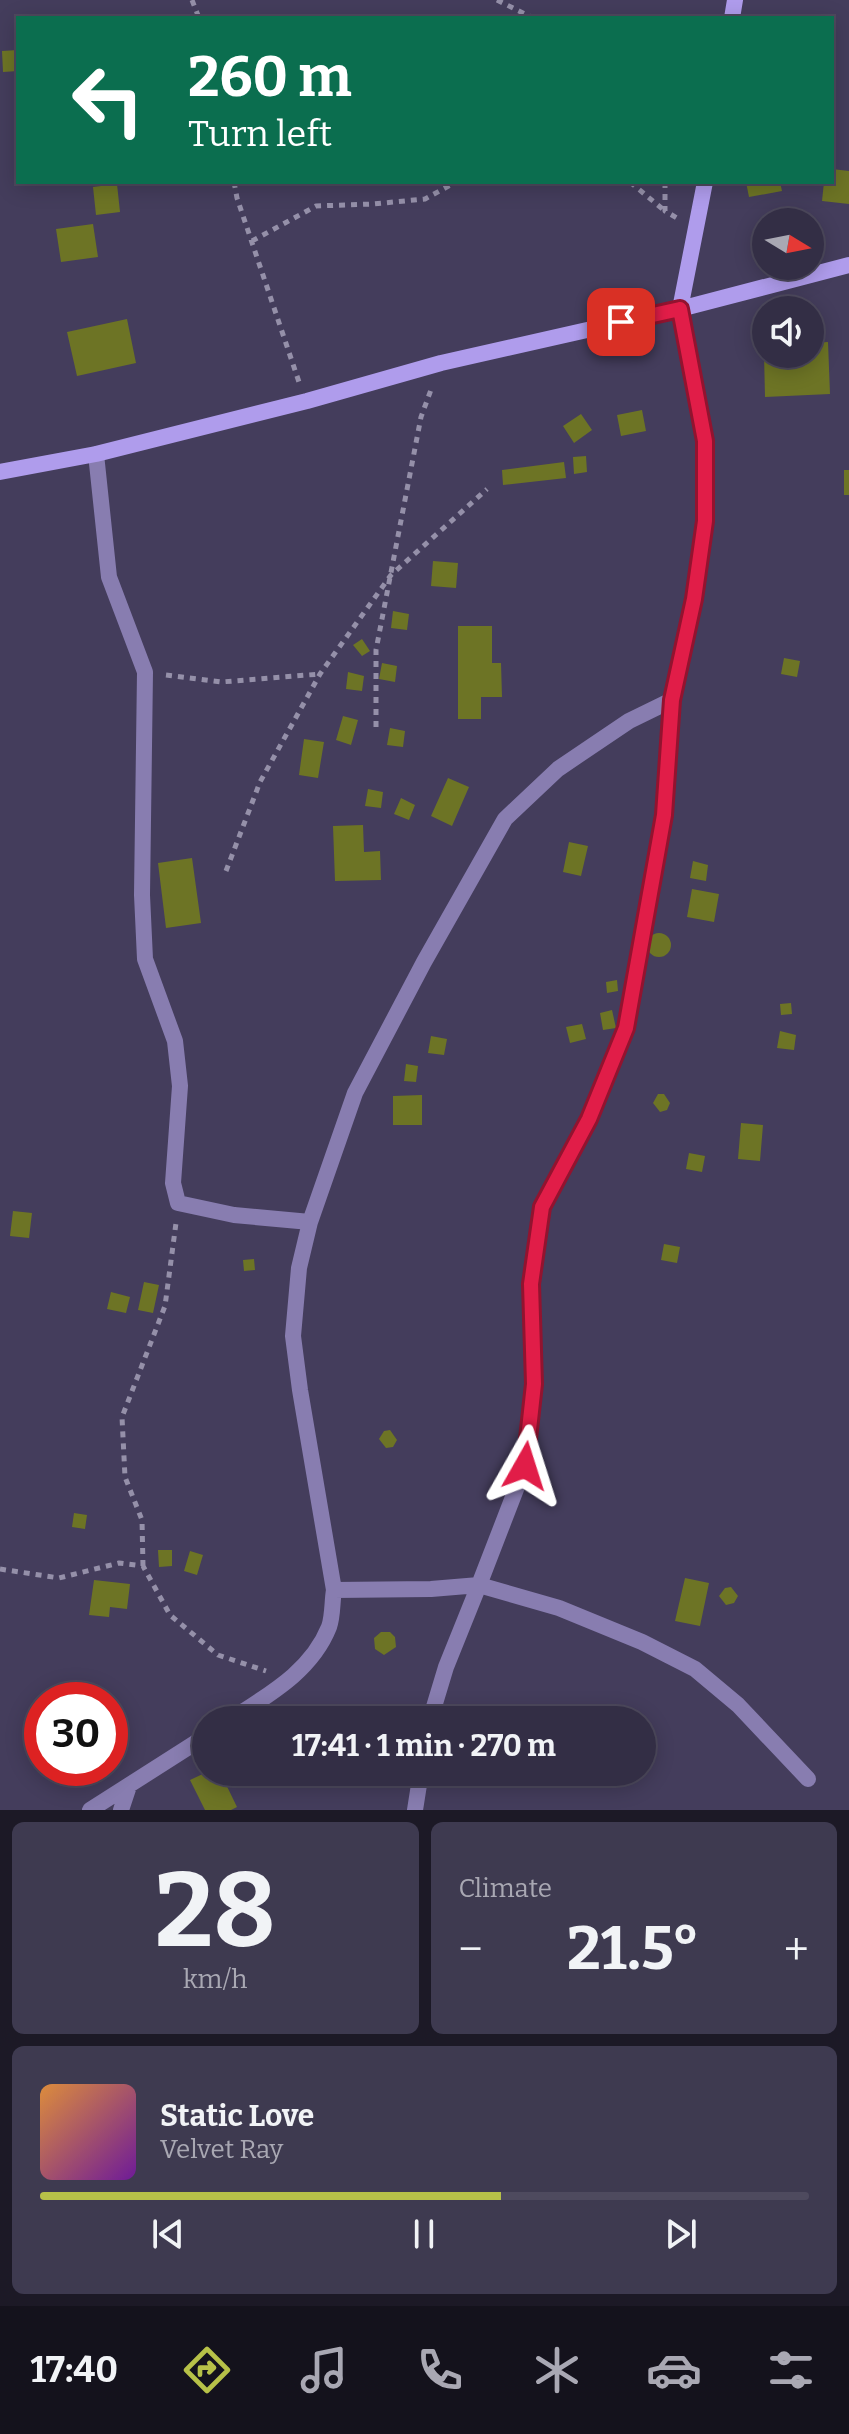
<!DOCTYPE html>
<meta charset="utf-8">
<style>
body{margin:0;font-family:Bitter,serif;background:#3e3a50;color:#f1f3f6;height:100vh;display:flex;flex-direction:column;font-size:30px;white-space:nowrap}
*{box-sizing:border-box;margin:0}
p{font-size:26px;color:#a9a8b3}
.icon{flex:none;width:44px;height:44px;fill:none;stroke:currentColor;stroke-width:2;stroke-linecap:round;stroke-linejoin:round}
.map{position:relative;height:1810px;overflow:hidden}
.panel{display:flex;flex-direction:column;gap:12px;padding:12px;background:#1c1926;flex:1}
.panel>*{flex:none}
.hud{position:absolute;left:16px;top:16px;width:818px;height:168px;border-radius:0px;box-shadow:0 4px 20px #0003,0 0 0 2px #4e4a5e;background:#0b6e4f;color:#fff;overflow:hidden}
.needle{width:52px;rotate:100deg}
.buttons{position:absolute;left:752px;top:208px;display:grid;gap:16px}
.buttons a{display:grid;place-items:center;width:72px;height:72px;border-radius:50%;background:#332e45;box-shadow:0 4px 20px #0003,0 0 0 2px #4e4a5e;font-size:40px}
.speed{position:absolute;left:24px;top:1682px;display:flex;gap:16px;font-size:40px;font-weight:700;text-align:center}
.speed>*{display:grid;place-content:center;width:104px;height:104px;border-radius:50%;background:#332e45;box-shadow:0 4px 20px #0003,0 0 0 2px #4e4a5e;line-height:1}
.speed .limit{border:12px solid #d22;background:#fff;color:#111}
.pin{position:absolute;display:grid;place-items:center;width:68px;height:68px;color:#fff;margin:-34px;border-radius:16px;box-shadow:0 4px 12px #0006}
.me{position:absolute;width:88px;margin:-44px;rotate:6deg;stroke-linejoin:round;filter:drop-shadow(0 0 6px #0008)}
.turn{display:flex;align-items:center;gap:28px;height:168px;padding:0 40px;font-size:36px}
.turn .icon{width:104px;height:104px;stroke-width:2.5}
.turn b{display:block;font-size:56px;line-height:68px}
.big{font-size:60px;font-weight:700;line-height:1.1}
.panel .tile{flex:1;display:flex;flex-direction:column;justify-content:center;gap:12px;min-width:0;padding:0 28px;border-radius:12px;background:#3e3a50}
.panel .dial{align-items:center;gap:0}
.dial b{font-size:104px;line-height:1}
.song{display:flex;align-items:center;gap:24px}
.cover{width:96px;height:96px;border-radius:12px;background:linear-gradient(135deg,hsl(30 70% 55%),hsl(280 70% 35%))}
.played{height:8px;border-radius:4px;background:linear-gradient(90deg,#b7c148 60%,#4e4a5e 60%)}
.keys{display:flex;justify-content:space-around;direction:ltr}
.heat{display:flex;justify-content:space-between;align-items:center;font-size:44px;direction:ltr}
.panel .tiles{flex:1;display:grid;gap:12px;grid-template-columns:1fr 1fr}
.tile:last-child{grid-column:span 2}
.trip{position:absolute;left:192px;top:1706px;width:464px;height:80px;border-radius:40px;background:#332e45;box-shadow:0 4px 20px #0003,0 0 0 2px #4e4a5e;font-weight:700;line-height:80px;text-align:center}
.menu{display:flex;height:128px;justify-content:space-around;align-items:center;background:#14121c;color:#a9a8b3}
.menu .icon{width:56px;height:56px}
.menu .current{color:#b7c148}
.menu b{font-size:36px;color:#f1f3f6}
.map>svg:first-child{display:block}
.building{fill:#6d7425}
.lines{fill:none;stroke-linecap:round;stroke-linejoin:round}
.path{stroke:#9590a9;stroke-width:5;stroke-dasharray:6 6;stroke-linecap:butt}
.street{stroke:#887db0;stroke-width:16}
.secondary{stroke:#af9cec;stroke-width:16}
.route-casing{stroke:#92132f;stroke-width:20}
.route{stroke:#e11d48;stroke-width:14}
</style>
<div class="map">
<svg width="849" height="1810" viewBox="0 0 849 1810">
<rect width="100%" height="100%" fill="#443d5c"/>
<!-- building -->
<path class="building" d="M 18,50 L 18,71 L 3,72 L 2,51 Z
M 832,169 L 849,171 L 849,204 L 822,201 L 824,182 L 832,182 Z
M 746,182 L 780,182 L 782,191 L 749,197 Z
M 117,184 L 120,212 L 96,215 L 93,187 Z
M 93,224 L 98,257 L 61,262 L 56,229 Z
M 127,319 L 136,363 L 77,376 L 67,332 Z
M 828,342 L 830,394 L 765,397 L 764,354 L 810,354 L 810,343 Z
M 642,410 L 646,431 L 621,436 L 617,415 Z
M 581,414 L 592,430 L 574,443 L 563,426 Z
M 586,456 L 587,472 L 574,474 L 573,457 Z
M 564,462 L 566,478 L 503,485 L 502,470 Z
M 844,470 L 849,470 L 849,495 L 844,495 Z
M 433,561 L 458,563 L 456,588 L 431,586 Z
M 393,611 L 409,614 L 407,630 L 391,628 Z
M 458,626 L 492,626 L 492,663 L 501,663 L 502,697 L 481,697 L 481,719 L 458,719 Z
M 362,639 L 370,651 L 362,656 L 353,645 Z
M 784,658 L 800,661 L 797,677 L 781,674 Z
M 382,663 L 397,666 L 395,682 L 379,679 Z
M 348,672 L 364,676 L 362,691 L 346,689 Z
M 343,716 L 358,720 L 351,745 L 336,740 Z
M 390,728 L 405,731 L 403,747 L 387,745 Z
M 304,739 L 324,742 L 318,778 L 299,775 Z
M 448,778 L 469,787 L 452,826 L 431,816 Z
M 368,789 L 383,792 L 381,808 L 365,806 Z
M 401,798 L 415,805 L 409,820 L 394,814 Z
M 363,825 L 364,852 L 380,851 L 381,880 L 335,881 L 333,826 Z
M 569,842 L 588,846 L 581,876 L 563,872 Z
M 192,858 L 201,923 L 166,928 L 158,863 Z
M 693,861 L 708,865 L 706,881 L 690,878 Z
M 692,889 L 719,894 L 714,922 L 687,917 Z
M647 945a12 12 0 1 1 24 0a12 12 0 1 1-24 0Z
M 617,980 L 618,991 L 607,993 L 606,982 Z
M 791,1003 L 792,1014 L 781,1015 L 780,1004 Z
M 612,1010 L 616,1028 L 603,1030 L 600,1013 Z
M 582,1024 L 586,1039 L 570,1043 L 566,1027 Z
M 780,1031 L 796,1035 L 794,1050 L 777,1048 Z
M 431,1036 L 447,1039 L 444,1055 L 428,1053 Z
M 406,1064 L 418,1066 L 416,1082 L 404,1081 Z
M 658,1094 L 664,1094 L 670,1103 L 667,1110 L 660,1112 L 653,1103 Z
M 422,1095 L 422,1125 L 393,1125 L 393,1096 Z
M 741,1123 L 763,1125 L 760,1161 L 738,1159 Z
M 689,1153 L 705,1156 L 702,1172 L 686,1169 Z
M 13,1211 L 32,1213 L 29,1238 L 10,1236 Z
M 664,1244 L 680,1247 L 677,1263 L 661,1260 Z
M 254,1259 L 255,1270 L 244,1271 L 243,1260 Z
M 144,1282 L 159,1285 L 153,1313 L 138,1310 Z
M 111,1292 L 130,1297 L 126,1313 L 107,1309 Z
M 390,1430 L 397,1440 L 393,1447 L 386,1448 L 379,1439 L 384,1431 Z
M 74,1513 L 87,1515 L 85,1529 L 72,1527 Z
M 158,1550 L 172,1550 L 172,1566 L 159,1567 Z
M 190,1551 L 203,1555 L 197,1575 L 184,1571 Z
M 685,1578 L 709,1583 L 700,1626 L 675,1621 Z
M 94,1580 L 130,1584 L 127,1609 L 110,1607 L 109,1617 L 89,1615 Z
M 731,1587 L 738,1596 L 734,1603 L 726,1605 L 719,1596 L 725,1588 Z
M 381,1632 L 390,1632 L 395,1637 L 396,1647 L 384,1655 L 375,1649 L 374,1638 Z
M 115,1717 L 122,1740 L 110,1744 L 110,1719 Z
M 207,1772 L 220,1772 L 237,1807 L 231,1810 L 205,1810 L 190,1780 Z"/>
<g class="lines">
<!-- path -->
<path class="path" d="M 192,0 L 199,18
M 497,0 L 533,18
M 234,182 L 237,198 L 299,382
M 630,182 L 665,211
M 665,182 L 665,211 L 677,218
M 252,241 L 316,206 L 373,204 L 425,199 L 456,182
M 166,675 L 221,682 L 320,674
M 376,727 L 376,650 L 421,417 L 432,387
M 226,871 L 260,782 L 320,674 L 391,575 L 487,489
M 143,1566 L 142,1520 L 125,1477 L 122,1417 L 165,1306 L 176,1223
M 0,1569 L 59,1578 L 119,1563 L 143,1566 L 170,1615 L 218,1655 L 266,1671"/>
<!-- street -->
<path class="street" d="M 96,454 L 109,577 L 145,672 L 142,895 L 145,959 L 175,1041 L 180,1086 L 173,1183 L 178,1203 L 234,1215 L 310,1222
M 334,1590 L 300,1390 L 293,1336 L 299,1268 L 310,1222 L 355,1093 L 424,962 L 505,819 L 558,769 L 629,721 L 672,700
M 230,1720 C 268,1695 311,1672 329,1627 C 333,1616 332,1601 334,1590 L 431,1589 L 479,1585 L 525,1466 L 534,1384 L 531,1284 L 542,1207 L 589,1119 L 626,1028 L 664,815 L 672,700 L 694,599 L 705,521 L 705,441 L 680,309
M 430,1720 L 446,1667 L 479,1585 L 559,1608 L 642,1642 L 695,1669 L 738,1705 L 808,1779
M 90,1810 L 206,1736
M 121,1810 L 129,1786
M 415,1810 L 421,1772"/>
<!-- secondary -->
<path class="secondary" d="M 732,18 L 735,0
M 680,309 L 705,182
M 0,472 L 96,454 L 307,401 L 441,363 L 680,309 L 849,265"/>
</g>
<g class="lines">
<!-- route casing -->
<g class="route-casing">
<path id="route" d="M 525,1466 L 534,1384 L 531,1284 L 542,1207 L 589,1119 L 626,1028 L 664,815 L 672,700 L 694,599 L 705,521 L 705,441 L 680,309 L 621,322"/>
</g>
<!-- route -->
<use href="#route" class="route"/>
</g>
</svg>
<div class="buttons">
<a><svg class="needle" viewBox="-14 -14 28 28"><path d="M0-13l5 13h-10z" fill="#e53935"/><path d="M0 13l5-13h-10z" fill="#a9a8b3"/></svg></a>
<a><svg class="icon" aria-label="sound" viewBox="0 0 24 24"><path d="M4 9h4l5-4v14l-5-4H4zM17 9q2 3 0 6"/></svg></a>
</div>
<div class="speed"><div class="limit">30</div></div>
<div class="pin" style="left:621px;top:322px;background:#d93025"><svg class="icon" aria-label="arrive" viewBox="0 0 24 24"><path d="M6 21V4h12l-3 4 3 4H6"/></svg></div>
<svg class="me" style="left:525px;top:1466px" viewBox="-20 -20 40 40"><path d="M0-17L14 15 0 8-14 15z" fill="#e11d48" stroke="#fff" stroke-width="4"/></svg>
<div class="trip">17:41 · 1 min · 270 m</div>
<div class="hud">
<div class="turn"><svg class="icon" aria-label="left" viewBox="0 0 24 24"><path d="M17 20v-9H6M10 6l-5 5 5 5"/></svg><div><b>260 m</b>Turn left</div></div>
</div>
</div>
<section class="panel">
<div class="tiles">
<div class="tile dial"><b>28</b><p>km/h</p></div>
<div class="tile"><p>Climate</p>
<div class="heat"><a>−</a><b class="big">21.5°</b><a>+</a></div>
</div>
<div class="tile">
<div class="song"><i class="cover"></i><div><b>Static Love</b><p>Velvet Ray</p></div></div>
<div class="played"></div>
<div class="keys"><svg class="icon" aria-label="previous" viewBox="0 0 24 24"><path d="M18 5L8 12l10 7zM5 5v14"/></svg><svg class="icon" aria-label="pause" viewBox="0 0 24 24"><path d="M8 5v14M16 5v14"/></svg><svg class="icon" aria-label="next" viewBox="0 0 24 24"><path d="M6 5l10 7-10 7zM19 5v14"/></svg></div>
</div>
</div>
</section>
<nav class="menu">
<b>17:40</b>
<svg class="icon current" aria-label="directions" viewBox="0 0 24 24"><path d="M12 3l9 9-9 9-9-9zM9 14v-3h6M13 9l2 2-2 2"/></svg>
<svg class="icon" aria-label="music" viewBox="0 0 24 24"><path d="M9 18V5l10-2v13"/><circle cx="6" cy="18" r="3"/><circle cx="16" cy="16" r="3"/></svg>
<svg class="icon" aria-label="phone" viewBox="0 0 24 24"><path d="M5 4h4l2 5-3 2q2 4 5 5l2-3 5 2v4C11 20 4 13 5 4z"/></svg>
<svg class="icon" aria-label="climate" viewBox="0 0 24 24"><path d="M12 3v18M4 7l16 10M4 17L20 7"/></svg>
<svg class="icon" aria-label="car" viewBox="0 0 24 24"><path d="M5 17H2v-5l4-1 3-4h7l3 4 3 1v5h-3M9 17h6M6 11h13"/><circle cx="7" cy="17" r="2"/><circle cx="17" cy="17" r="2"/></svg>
<svg class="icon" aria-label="filters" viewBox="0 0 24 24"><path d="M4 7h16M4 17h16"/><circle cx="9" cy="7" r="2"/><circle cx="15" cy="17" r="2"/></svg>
</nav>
